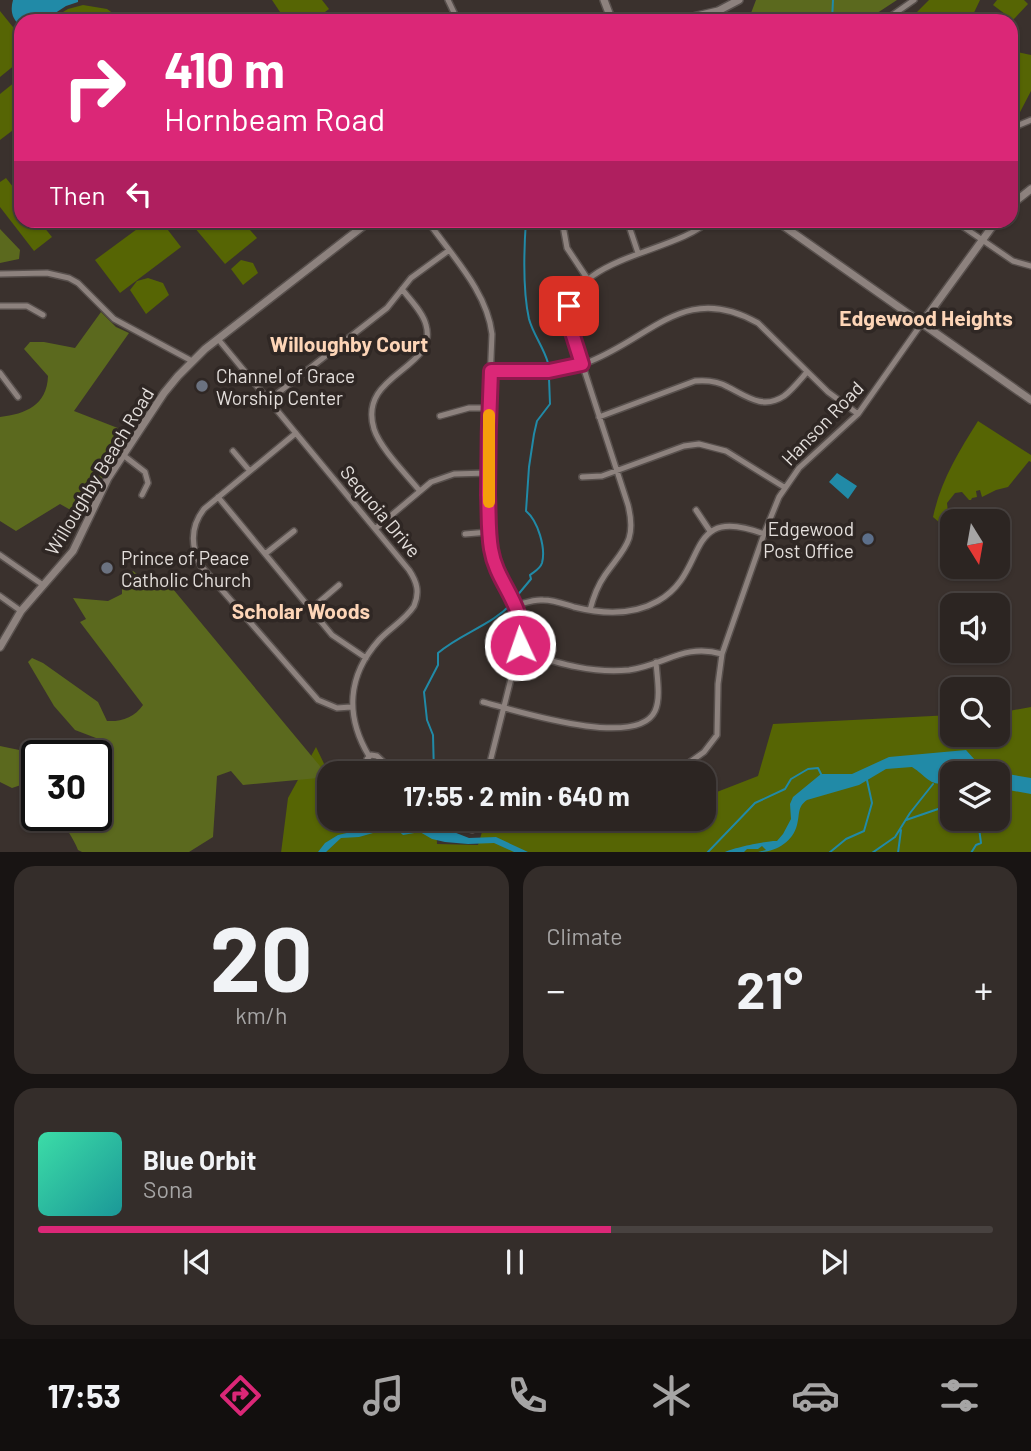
<!DOCTYPE html>
<meta charset="utf-8">
<style>
body{margin:0;font-family:Barlow,sans-serif;background:#342d2a;color:#f1f3f6;height:100vh;display:flex;flex-direction:column;font-size:26px;white-space:nowrap}
*{box-sizing:border-box;margin:0}
p{font-size:23px;color:#a6a5a5}
.icon{flex:none;width:38px;height:38px;fill:none;stroke:currentColor;stroke-width:2;stroke-linecap:round;stroke-linejoin:round}
.map{position:relative;height:852px;overflow:hidden}
.drawer{display:flex;flex-direction:column;gap:14px;padding:14px;background:#181413;flex:1}
.drawer>*{flex:none}
.banner{position:absolute;left:14px;top:14px;width:1004px;height:214px;border-radius:21px;box-shadow:0 2px 5px #0004,0 0 0 2px #484240;background:#db2777;color:#fff;overflow:hidden}
.needle{width:46px;rotate:169deg}
.fabs{position:absolute;left:940px;top:509px;display:grid;gap:14px}
.fabs a{display:grid;place-items:center;width:70px;height:70px;border-radius:14px;background:#2c2522;box-shadow:0 2px 5px #0004,0 0 0 2px #484240;font-size:35px}
.speed{position:absolute;left:21px;top:740px;display:flex;gap:14px;font-size:35px;font-weight:700;text-align:center}
.speed>*{display:grid;place-content:center;width:91px;height:91px;border-radius:50%;background:#2c2522;box-shadow:0 2px 5px #0004,0 0 0 2px #484240;line-height:1}
.speed .limit{border:4px solid #111;border-radius:10px;background:#fff;color:#111}
.pin{position:absolute;display:grid;place-items:center;width:60px;height:60px;color:#fff;margin:-30px;border-radius:14px;box-shadow:0 4px 10px #0006}
.me{position:absolute;width:77px;margin:-38px;rotate:357deg;stroke-linejoin:round;filter:drop-shadow(0 0 5px #0008)}
.turn{display:flex;align-items:center;gap:24px;height:147px;padding:0 35px;font-size:32px}
.turn .icon{width:91px;height:91px;stroke-width:2.5}
.turn b{display:block;font-size:49px;line-height:60px}
.then{display:flex;align-items:center;height:66px;padding:0 35px;background:#0003;gap:14px;font-size:26px}
.big{font-size:52px;font-weight:700;line-height:1.1}
.drawer .card{flex:1;display:flex;flex-direction:column;justify-content:center;gap:10px;min-width:0;padding:0 24px;border-radius:21px;background:#342d2a}
.drawer .dial{align-items:center;gap:0}
.dial b{font-size:91px;line-height:1}
.song{display:flex;align-items:center;gap:21px}
.cover{width:84px;height:84px;border-radius:10px;background:linear-gradient(135deg,hsl(160 70% 55%),hsl(180 70% 35%))}
.played{height:7px;border-radius:4px;background:linear-gradient(90deg,#db2777 60%,#484240 60%)}
.keys{display:flex;justify-content:space-around;direction:ltr}
.heat{display:flex;justify-content:space-between;align-items:center;font-size:38px;direction:ltr}
.drawer .tiles{flex:1;display:grid;gap:14px;grid-template-columns:1fr 1fr}
.card:last-child{grid-column:span 2}
.trip{position:absolute;left:317px;top:761px;width:399px;height:70px;border-radius:21px;background:#2c2522;box-shadow:0 2px 5px #0004,0 0 0 2px #484240;font-weight:700;line-height:70px;text-align:center}
.tabs{display:flex;height:112px;justify-content:space-around;align-items:center;background:#120f0e;color:#a6a5a5}
.tabs .icon{width:49px;height:49px}
.tabs .selected{color:#db2777}
.tabs b{font-size:32px;color:#f1f3f6}
.map>svg:first-child{display:block}
.green{fill:#566504;fill-rule:evenodd}
.forest{fill:#5b691e}
.water{fill:#218aa7}
.lines{fill:none;stroke-linecap:round;stroke-linejoin:round}
.stream{stroke:#218aa7;stroke-width:2}
.street-casing{stroke:#58504d;stroke-width:8}
.secondary-casing{stroke:#58504d;stroke-width:10}
.street{stroke:#8d827e;stroke-width:5}
.secondary{stroke:#8d827e;stroke-width:7}
.route-casing{stroke:#8e194d;stroke-width:18}
.route{stroke:#db2777;stroke-width:12}
.slow{stroke:#f59e0b;stroke-width:12}
.worship-dot{fill:#6b7280;stroke:#2f2724;stroke-width:2.5}
.service-dot{fill:#5c6f8a;stroke:#2f2724;stroke-width:2.5}
.labels{text-anchor:middle;dominant-baseline:central;stroke-width:7;stroke-linejoin:round;paint-order:stroke}
.poi-label{font-size:19px;fill:#e4dfdc;stroke:#2f2724;text-anchor:start}
.street-label{font-size:19px;fill:#e4dfdc;stroke:#2f2724}
.neighbourhood-label{font-size:21px;font-weight:bold;fill:#fdd5b7;stroke:#2f2724}
</style>
<div class="map">
<svg width="1031" height="853" viewBox="0 0 1031 853">
<rect width="100%" height="100%" fill="#3a312d"/>
<!-- green -->
<path class="green" d="M 272,0 L 322,0 L 329,9 L 313,21 L 286,21 Z
M 929,0 L 980,0 L 970,21 L 916,21 L 911,18 Z
M 997,0 L 1024,0 L 1028,4 L 1013,20 L 993,5 Z
M 83,5 L 107,9 L 124,21 L 48,21 L 68,9 Z
M 0,11 L 21,37 L 21,60 L 0,77 Z
M 1012,51 L 1031,55 L 1031,91 L 1018,116 L 1012,117 Z
M 20,78 L 21,124 L 0,140 L 0,94 Z
M 6,178 L 21,197 L 21,220 L 39,221 L 52,237 L 34,251 L 0,207 L 0,182 Z
M 148,221 L 161,221 L 181,247 L 120,293 L 95,260 Z
M 189,221 L 242,221 L 257,238 L 225,264 Z
M 241,260 L 253,263 L 258,273 L 243,285 L 231,269 Z
M 148,278 L 163,283 L 169,295 L 146,314 L 130,290 L 137,281 Z
M 978,421 L 1031,455 L 1031,462 L 1029,461 L 1008,487 L 996,490 L 982,497 L 980,490 L 976,491 L 977,497 L 972,498 L 971,500 L 969,500 L 962,492 L 955,493 L 947,503 L 949,522 L 952,522 L 950,524 L 952,544 L 940,523 L 933,517 C 941,480 958,453 978,421 Z
M 1031,707 L 1031,852 L 281,853 L 288,798 L 316,747 L 329,774 L 329,819 L 436,819 L 437,844 L 478,845 L 486,819 L 563,819 L 627,825 L 644,819 L 704,819 L 704,797 L 758,776 L 773,724 L 952,715 L 952,735 L 998,735 L 998,713 ZM 952,774 L 998,774 L 998,819 L 952,819 Z"/>
<!-- forest -->
<path class="forest" d="M 756,0 L 897,0 L 865,21 L 748,21 Z
M 0,229 L 20,250 L 19,259 L 0,263 Z
M 101,312 L 116,327 L 129,333 L 74,411 L 128,432 L 104,473 L 83,517 L 60,504 L 16,531 L 0,521 L 0,417 C 26,414 47,405 48,376 L 24,349 L 30,342 L 44,342 L 75,348 Z
M 133,571 L 150,584 L 168,583 L 329,777 L 243,785 L 231,771 L 217,776 L 213,837 L 189,852 L 84,853 L 78,850 C 73,837 65,828 60,816 L 96,816 L 96,756 L 94,756 L 101,749 L 96,738 L 75,730 L 54,706 L 28,662 L 32,658 L 43,663 L 98,702 L 107,721 C 121,722 135,717 143,705 L 80,622 L 86,619 L 73,598 L 108,601 L 122,594 L 122,583 Z
M 0,746 L 48,756 L 37,756 L 37,792 L 21,785 L 12,788 L 0,782 Z"/>
<!-- water -->
<path class="water" d="M 13,0 L 78,0 L 78,2 L 66,6 L 43,21 L 21,21 L 21,26 C 12,19 10,11 13,0 Z
M 837,473 L 857,486 L 848,499 L 829,482 Z
M 998,555 L 1006,559 L 1007,563 L 1000,574 C 987,579 981,575 971,567 L 998,567 Z
M 966,750 L 984,770 L 1031,778 L 1031,794 L 998,788 L 998,774 L 952,774 L 952,783 C 929,787 929,778 912,767 L 886,769 L 859,785 L 807,800 C 797,807 800,814 797,825 C 793,842 774,853 758,852 L 766,850 L 762,846 L 758,849 L 747,849 L 744,852 L 725,852 C 732,848 770,840 777,841 L 783,834 L 791,819 L 790,804 L 793,797 L 821,774 L 852,774 L 889,757 Z
M 395,822 L 441,827 L 469,838 L 496,837 L 528,852 L 514,852 L 494,843 L 468,844 L 445,842 L 432,839 L 420,832 L 403,835 L 394,827 L 359,837 L 341,838 L 326,852 L 318,852 L 325,843 L 338,835 Z"/>
<g class="lines">
<!-- stream -->
<path class="stream" d="M 832,21 L 833,0
M 526,220 C 524,249 523,292 529,319 C 533,334 544,348 548,363
M 516,597 L 531,579 L 530,575 C 535,571 540,569 542,563 C 546,548 538,521 526,511 L 529,467 L 534,434 L 537,421 L 550,404 L 549,378
M 434,774 L 433,735 L 427,720 L 424,692 L 438,665 L 438,653 C 461,633 493,625 513,602
M 906,820 L 941,808 L 943,800 L 941,784
M 707,853 L 755,803 L 785,789 L 791,779 L 808,769 L 818,768 L 821,774
M 829,853 L 846,839 L 864,831 L 872,803 L 867,780
M 872,853 L 895,837 L 910,813 L 933,784
M 898,853 L 901,830
M 971,853 L 976,845 L 981,843 L 979,828 L 983,823 L 983,819"/>
<!-- street casing -->
<g class="street-casing">
<path id="street" d="M 448,0 L 458,21
M 884,21 L 914,0
M 1012,128 L 1031,120
M 427,220 C 451,255 487,291 492,334 L 487,452 L 490,545 L 498,573 L 517,605 L 522,635 L 487,774
M 562,220 L 567,248 L 589,281
M 627,220 L 638,253
M 959,224 L 1013,261 L 1031,266
M 0,274 L 47,273 L 69,278 L 78,283 L 114,319 L 192,361
M 402,289 C 410,300 423,312 426,325 C 439,370 357,373 374,429 C 380,448 406,474 419,490
M 0,306 L 27,306 L 43,315
M 218,339 L 409,570 C 417,582 420,592 414,606 C 405,620 390,628 379,640 C 347,676 345,716 369,756
M 490,371 C 524,372 559,374 591,361 C 653,336 686,282 758,323 L 828,392 L 858,414
M 0,373 L 18,397
M 269,400 L 387,308 L 411,278 L 448,251
M 440,416 L 469,408 L 489,408
M 599,417 L 695,381 C 707,380 718,381 728,387 C 746,396 763,410 784,396 C 792,390 800,380 807,372
M 296,433 L 204,509 C 190,527 191,547 201,566 L 318,700 L 337,708 L 351,707
M 233,451 L 249,470
M 123,455 L 145,472 L 148,483 L 142,495
M 582,477 L 602,476 L 684,446 L 699,444 L 726,451 L 784,487
M 218,497 L 332,635 L 366,658
M 696,510 L 710,531
M 375,529 L 431,482 L 454,474 L 488,473
M 465,534 L 489,532
M 265,554 L 294,531
M 0,555 L 43,585
M 0,596 L 21,611
M 517,605 C 525,603 534,599 543,600 C 554,600 564,604 574,607 C 602,614 632,616 658,601 C 710,572 682,503 764,534
M 311,609 L 339,585
M 590,610 C 593,598 598,585 605,575 C 624,548 637,541 628,505 L 569,323 C 563,256 674,255 710,220
M 519,651 C 555,662 590,674 629,670 C 665,665 684,643 722,654
M 483,702 C 514,710 637,750 655,711 C 661,698 657,677 656,662
M 489,765 L 525,774
M 379,774 L 368,763 L 367,759 L 371,755 L 377,756 L 396,774
M 668,774 L 683,767 L 704,752 L 717,735 L 718,684 L 722,654 L 764,534 L 779,497 L 799,468 L 858,414 L 922,323
M 472,830 L 475,819"/>
</g>
<!-- secondary casing -->
<g class="secondary-casing">
<path id="secondary" d="M 604,0 L 612,21
M 676,21 L 718,11 L 739,0
M 1012,204 L 1031,189
M 775,220 L 1031,400
M 922,323 L 997,220
M 0,647 L 21,611 L 73,551 L 108,478 L 164,393 L 178,376 L 205,349 L 371,220"/>
</g>
<!-- street -->
<use href="#street" class="street"/>
<!-- secondary -->
<use href="#secondary" class="secondary"/>
</g>
<g class="lines">
<!-- route casing -->
<g class="route-casing">
<path id="route" d="M 520,645 C 527,604 497,586 491,549 C 488,531 489,513 488,495 C 488,454 489,412 491,371 L 549,371 L 582,364 L 569,323 L 569,306"/>
</g>
<!-- route -->
<use href="#route" class="route"/>
<!-- slow -->
<path class="slow" d="M 489,502 L 489,415"/>
</g>
<!-- markers -->
<g class="worship-dot">
<circle cx="202" cy="386" r="7"/>
<circle cx="107" cy="568" r="7"/>
</g>
<circle class="service-dot" cx="868" cy="539" r="7"/>
<g class="labels">
<!-- poi labels -->
<g class="poi-label">
<text x="216" y="375">Channel of Grace<tspan x="216" dy="22">Worship Center</tspan></text>
<text x="854" y="528" text-anchor="end">Edgewood<tspan x="854" dy="22">Post Office</tspan></text>
<text x="121" y="557">Prince of Peace<tspan x="121" dy="22">Catholic Church</tspan></text>
</g>
<!-- street labels -->
<g class="street-label">
<text transform="translate(822 423) rotate(-46)">Hanson Road</text>
<text transform="translate(99 471) rotate(-59)">Willoughby Beach Road</text>
<text transform="translate(381 511) rotate(50)">Sequoia Drive</text>
</g>
<!-- neighbourhood labels -->
<g class="neighbourhood-label">
<text x="926" y="317">Edgewood Heights</text>
<text x="349" y="343">Willoughby Court</text>
<text x="301" y="610">Scholar Woods</text>
</g>
</g>
</svg>
<div class="fabs">
<a><svg class="needle" viewBox="-14 -14 28 28"><path d="M0-13l5 13h-10z" fill="#e53935"/><path d="M0 13l5-13h-10z" fill="#a6a5a5"/></svg></a>
<a><svg class="icon" aria-label="sound" viewBox="0 0 24 24"><path d="M4 9h4l5-4v14l-5-4H4zM17 9q2 3 0 6"/></svg></a>
<a><svg class="icon" aria-label="search" viewBox="0 0 24 24"><circle cx="10" cy="10" r="6"/><path d="M15 15l6 6"/></svg></a>
<a><svg class="icon" aria-label="layers" viewBox="0 0 24 24"><path d="M12 4l9 5-9 5-9-5zM3 14l9 5 9-5"/></svg></a>
</div>
<div class="speed"><div class="limit">30</div></div>
<div class="pin" style="left:569px;top:306px;background:#d93025"><svg class="icon" aria-label="arrive" viewBox="0 0 24 24"><path d="M6 21V4h12l-3 4 3 4H6"/></svg></div>
<svg class="me" style="left:520px;top:645px" viewBox="-20 -20 40 40"><circle r="17" fill="#db2777" stroke="#fff" stroke-width="3"/><path d="M0-11L8 9 0 5-8 9z" fill="#fff"/></svg>
<div class="trip">17:55 · 2 min · 640 m</div>
<div class="banner">
<div class="turn"><svg class="icon" aria-label="right" viewBox="0 0 24 24"><path d="M7 20v-9h11M14 6l5 5-5 5"/></svg><div><b>410 m</b>Hornbeam Road</div></div>
<div class="then">Then<svg class="icon" aria-label="left" viewBox="0 0 24 24"><path d="M17 20v-9H6M10 6l-5 5 5 5"/></svg></div>
</div>
</div>
<section class="drawer">
<div class="tiles">
<div class="card dial"><b>20</b><p>km/h</p></div>
<div class="card"><p>Climate</p>
<div class="heat"><a>−</a><b class="big">21°</b><a>+</a></div>
</div>
<div class="card">
<div class="song"><i class="cover"></i><div><b>Blue Orbit</b><p>Sona</p></div></div>
<div class="played"></div>
<div class="keys"><svg class="icon" aria-label="previous" viewBox="0 0 24 24"><path d="M18 5L8 12l10 7zM5 5v14"/></svg><svg class="icon" aria-label="pause" viewBox="0 0 24 24"><path d="M8 5v14M16 5v14"/></svg><svg class="icon" aria-label="next" viewBox="0 0 24 24"><path d="M6 5l10 7-10 7zM19 5v14"/></svg></div>
</div>
</div>
</section>
<nav class="tabs">
<b>17:53</b>
<svg class="icon selected" aria-label="directions" viewBox="0 0 24 24"><path d="M12 3l9 9-9 9-9-9zM9 14v-3h6M13 9l2 2-2 2"/></svg>
<svg class="icon" aria-label="music" viewBox="0 0 24 24"><path d="M9 18V5l10-2v13"/><circle cx="6" cy="18" r="3"/><circle cx="16" cy="16" r="3"/></svg>
<svg class="icon" aria-label="phone" viewBox="0 0 24 24"><path d="M5 4h4l2 5-3 2q2 4 5 5l2-3 5 2v4C11 20 4 13 5 4z"/></svg>
<svg class="icon" aria-label="climate" viewBox="0 0 24 24"><path d="M12 3v18M4 7l16 10M4 17L20 7"/></svg>
<svg class="icon" aria-label="car" viewBox="0 0 24 24"><path d="M5 17H2v-5l4-1 3-4h7l3 4 3 1v5h-3M9 17h6M6 11h13"/><circle cx="7" cy="17" r="2"/><circle cx="17" cy="17" r="2"/></svg>
<svg class="icon" aria-label="filters" viewBox="0 0 24 24"><path d="M4 7h16M4 17h16"/><circle cx="9" cy="7" r="2"/><circle cx="15" cy="17" r="2"/></svg>
</nav>
